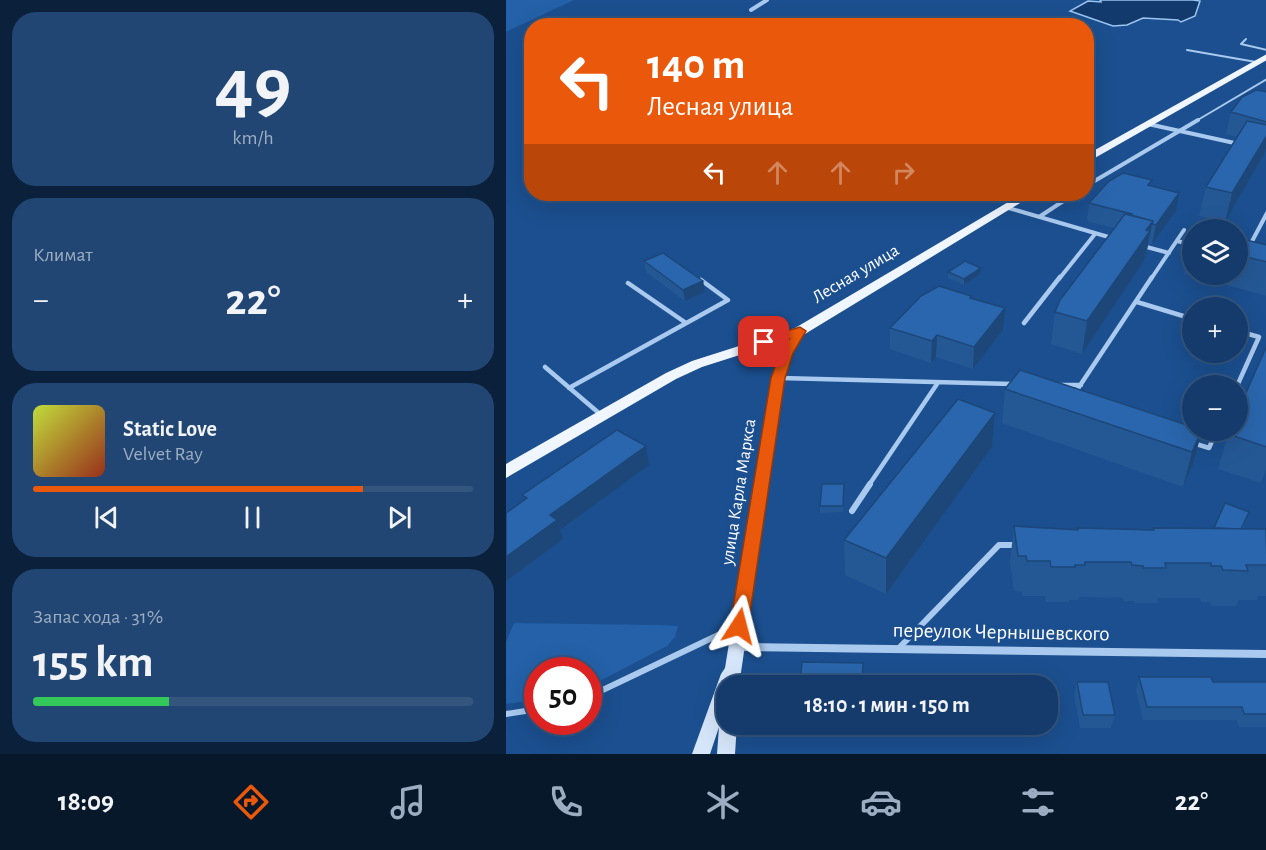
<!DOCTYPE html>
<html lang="ru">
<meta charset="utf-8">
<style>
body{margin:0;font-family:"Alegreya Sans",sans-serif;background:#214673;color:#f1f3f6;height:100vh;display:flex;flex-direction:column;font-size:22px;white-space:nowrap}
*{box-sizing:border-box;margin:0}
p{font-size:20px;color:#9dadc1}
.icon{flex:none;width:33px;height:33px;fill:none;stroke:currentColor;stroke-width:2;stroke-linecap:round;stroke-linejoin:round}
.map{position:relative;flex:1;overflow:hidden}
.details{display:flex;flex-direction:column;gap:12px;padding:12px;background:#0b203b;width:506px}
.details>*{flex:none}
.banner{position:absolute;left:18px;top:18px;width:570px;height:183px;border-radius:24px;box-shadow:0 6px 24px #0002,0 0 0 2px #33557e;background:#ea580c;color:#fff;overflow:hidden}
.tools{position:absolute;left:676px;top:219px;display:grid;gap:12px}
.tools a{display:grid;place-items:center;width:66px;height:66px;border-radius:50%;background:#143b6b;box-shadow:0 6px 24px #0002,0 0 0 2px #33557e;font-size:30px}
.speed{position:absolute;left:18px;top:657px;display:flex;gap:12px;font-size:30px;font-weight:700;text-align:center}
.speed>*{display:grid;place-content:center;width:78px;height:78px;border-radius:50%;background:#143b6b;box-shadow:0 6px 24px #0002,0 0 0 2px #33557e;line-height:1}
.speed .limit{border:9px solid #d22;background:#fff;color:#111}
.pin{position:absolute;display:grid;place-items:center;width:51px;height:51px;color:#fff;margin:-26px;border-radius:12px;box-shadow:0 3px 9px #0006}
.me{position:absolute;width:66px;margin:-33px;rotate:9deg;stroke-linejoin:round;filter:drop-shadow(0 0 4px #0008)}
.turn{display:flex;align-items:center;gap:21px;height:126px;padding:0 24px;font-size:27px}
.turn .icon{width:78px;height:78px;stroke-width:2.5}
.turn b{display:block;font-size:42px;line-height:51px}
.lanes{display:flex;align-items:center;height:57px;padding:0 24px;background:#0003;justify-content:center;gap:30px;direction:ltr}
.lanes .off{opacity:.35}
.big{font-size:45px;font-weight:600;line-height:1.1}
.details .card{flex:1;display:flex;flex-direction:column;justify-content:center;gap:9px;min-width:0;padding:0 21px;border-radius:24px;background:#214673}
.details .dial{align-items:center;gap:0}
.dial b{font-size:78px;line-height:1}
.song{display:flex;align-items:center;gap:18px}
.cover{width:72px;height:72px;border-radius:9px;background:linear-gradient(135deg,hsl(70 70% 55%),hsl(10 70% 35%))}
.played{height:6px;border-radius:3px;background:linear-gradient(90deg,#ea580c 75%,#33557e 75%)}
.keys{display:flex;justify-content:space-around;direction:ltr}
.heat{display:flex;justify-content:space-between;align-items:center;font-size:33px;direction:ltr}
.charge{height:9px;border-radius:4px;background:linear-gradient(90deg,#34c759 31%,#33557e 0)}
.trip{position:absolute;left:210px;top:675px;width:342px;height:60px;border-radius:24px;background:#143b6b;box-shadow:0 6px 24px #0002,0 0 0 2px #33557e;font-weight:600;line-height:60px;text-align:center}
.dock{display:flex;height:96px;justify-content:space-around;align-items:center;background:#08182b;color:#9dadc1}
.dock .icon{width:42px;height:42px}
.dock .active{color:#ea580c}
.dock b{font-size:27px;color:#f1f3f6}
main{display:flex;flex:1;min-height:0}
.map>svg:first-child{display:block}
.green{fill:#2461a8}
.water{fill:#123a6d;stroke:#9cc4f0;stroke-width:1.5}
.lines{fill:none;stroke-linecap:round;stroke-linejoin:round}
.lane-far3{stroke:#a9c9ee;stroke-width:2}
.lane-far2{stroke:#a9c9ee;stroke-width:4}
.lane-far1{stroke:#a9c9ee;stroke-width:4.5}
.lane{stroke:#a9c9ee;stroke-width:6}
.street-far1{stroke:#a9c9ee;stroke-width:4}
.street{stroke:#a9c9ee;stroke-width:8}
.secondary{fill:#d6e6fa;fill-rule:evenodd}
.primary{fill:#f0f6ff;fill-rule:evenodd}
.wall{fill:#245895}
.shaded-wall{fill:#1d4779}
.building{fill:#2a66ad;stroke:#1d4779;stroke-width:1.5}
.route{fill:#ea580c;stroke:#983908;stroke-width:1.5}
.labels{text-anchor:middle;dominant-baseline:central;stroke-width:6;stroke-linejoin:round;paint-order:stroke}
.street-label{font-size:18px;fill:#fff;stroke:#1b4f8f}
.near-street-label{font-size:21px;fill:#fff;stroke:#1b4f8f}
</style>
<main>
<section class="details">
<div class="card dial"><b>49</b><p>km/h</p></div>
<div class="card"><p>Климат</p>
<div class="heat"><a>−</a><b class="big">22°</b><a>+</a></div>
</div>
<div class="card">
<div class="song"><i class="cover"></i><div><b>Static Love</b><p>Velvet Ray</p></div></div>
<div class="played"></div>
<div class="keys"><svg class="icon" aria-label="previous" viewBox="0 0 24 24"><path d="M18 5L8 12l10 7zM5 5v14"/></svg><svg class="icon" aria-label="pause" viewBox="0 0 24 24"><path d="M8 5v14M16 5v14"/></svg><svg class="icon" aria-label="next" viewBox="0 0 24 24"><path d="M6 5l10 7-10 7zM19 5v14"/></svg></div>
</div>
<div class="card"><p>Запас хода · 31%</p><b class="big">155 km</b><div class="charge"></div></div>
</section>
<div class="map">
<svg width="761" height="754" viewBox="0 0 761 754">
<rect width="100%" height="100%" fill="#1b4f8f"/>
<!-- green -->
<path class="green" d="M 0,0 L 68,0 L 0,32 Z
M 8,623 L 151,625 L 172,626 L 169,637 L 161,646 L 86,685 L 83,686 L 82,670 L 32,670 L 31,700 L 0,704 L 0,642 Z"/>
<!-- water -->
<path class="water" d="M 594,0 L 687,0 L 694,1 L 689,16 L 675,22 L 672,20 L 637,18 L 621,25 L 607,26 L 564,11 L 582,1 L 595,2 Z"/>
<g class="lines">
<!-- lane-far3 -->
<path class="lane-far3" d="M 740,39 L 735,44 L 761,50
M 681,50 L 750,62
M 690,121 L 761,79"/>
<!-- lane-far2 -->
<path class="lane-far2" d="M 642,124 L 733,144
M 580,186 L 692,120
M 499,207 L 606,238
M 533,217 L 568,194
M 671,241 L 687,245
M 637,246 L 663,253
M 743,247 L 761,213
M 553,279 L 589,234
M 645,279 L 678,230"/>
<!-- lane-far1 -->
<path class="lane-far1" d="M 122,283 L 180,323
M 631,302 L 687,319
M 518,323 L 554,277
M 39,367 L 94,414
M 274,378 L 506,384
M 553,385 L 575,385
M 731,386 L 753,337 L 732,331
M 63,388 L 222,300 L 195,280
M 569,393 L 646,277
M 687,443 L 703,448 L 711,430
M 363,485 L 431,384"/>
<!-- lane -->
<path class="lane" d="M 346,511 L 364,484
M 392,649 L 493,545 L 510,545
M 82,697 L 229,627
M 0,714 L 32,709"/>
<!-- street-far1 -->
<path class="street-far1" d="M 245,10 L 261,0"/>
<!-- street -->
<path class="street" d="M 233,647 L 761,654"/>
<!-- secondary -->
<path class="secondary" d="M 294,328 L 300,331 L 287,353 L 278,378 L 233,686 L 220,686 L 220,706 L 216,718 L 220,717 L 220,724 L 231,724 L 229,754 L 211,754 L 213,727 L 204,754 L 186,754 L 215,674 L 219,668 L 266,378 L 275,353 L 290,329 Z"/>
<!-- primary -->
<path class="primary" d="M 761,54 L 761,60 L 580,163 L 580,155 Z
M 516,194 L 529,194 L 299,334 L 196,367 L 170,379 L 0,478 L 0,464 L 160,373 L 186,361 L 289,328 Z"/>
</g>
<!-- wall -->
<path class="wall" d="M 761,92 L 761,146 L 758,154 L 719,222 L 693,216 L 700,187 L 731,137 L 720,134 L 725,112 Z
M 645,186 L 670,211 L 646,244 L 643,243 L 638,261 L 576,354 L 545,344 L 549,312 L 608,228 L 581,221 L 583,203 Z
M 732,238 L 761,245 L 761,296 L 678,274 L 685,243 L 687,240 L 687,274 L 732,274 Z
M 138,261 L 197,281 L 199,292 L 179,301 L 140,272 Z
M 442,272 L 474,274 L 458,285 L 442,278 Z
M 465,296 L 465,299 L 497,330 L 467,369 L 430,357 L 425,363 L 384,349 L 384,328 Z
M 761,345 L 761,467 L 755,483 L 712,469 L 722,434 Z
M 499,389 L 696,430 L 687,464 L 677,487 L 496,423 Z
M 489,413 L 486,447 L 380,594 L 339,575 L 338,540 Z
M 338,490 L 337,512 L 314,513 L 314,506 Z
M 739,525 L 737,529 L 761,529 L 761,595 L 760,596 L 752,596 L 750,600 L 732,600 L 730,606 L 706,606 L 704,602 L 695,602 L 694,598 L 652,598 L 651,603 L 629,603 L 628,601 L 618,601 L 617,598 L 573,597 L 573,600 L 563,600 L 563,602 L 540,602 L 539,596 L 516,596 L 516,592 L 508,591 L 504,562 L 508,526 L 571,530 L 571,528 L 647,530 L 647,528 L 708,528 Z
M 633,677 L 707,682 L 761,682 L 761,727 L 733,727 L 731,720 L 637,720 L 630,690 Z
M 571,682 L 609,715 L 605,728 L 574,728 L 568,695 Z
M 542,696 L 545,721 L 543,734 L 502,734 L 501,724 L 542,724 Z
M 397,724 L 459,724 L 459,727 L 398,727 Z"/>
<!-- shaded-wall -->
<path class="shaded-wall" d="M 761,135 L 761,145 L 758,154 L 719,222 L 726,193 Z
M 673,193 L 670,211 L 646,244 L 650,225 Z
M 647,221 L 638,261 L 576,354 L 581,321 Z
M 475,268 L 474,274 L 458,285 L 458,279 Z
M 197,281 L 199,292 L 179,301 L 177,290 Z
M 499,308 L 497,330 L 467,369 L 468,347 Z
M 431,335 L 430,357 L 425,363 L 426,341 Z
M 489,413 L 486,447 L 380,594 L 380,558 Z
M 696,430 L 687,464 L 677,487 L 686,452 Z
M 140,446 L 143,465 L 54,530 L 57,539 L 0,581 L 0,557 L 44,515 Z"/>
<!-- building -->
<path class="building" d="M 750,90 L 761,92 L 761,122 L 725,112 L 736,97 Z
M 741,121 L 761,125 L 761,135 L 726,193 L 700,187 Z
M 617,173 L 646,180 L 642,185 L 673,193 L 650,225 L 646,224 L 647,221 L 625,215 L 626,214 L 583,203 L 603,181 Z
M 619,214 L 647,221 L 640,230 L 644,231 L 581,321 L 549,312 L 554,300 Z
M 732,238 L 761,245 L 761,262 L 732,255 Z
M 157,253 L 197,281 L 177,290 L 138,261 Z
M 459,261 L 475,268 L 458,279 L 442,272 Z
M 433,286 L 465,296 L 464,298 L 499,308 L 468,347 L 431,335 L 426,341 L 384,328 L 415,296 Z
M 761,345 L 761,447 L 722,434 L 724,430 L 732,430 L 732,411 Z
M 514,370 L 687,427 L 687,430 L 696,430 L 686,452 L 499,389 Z
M 452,399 L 489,413 L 380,558 L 338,540 Z
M 111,430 L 140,446 L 44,515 L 51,520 L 0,557 L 0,513 L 21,498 L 16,495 Z
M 316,484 L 338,484 L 337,506 L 314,506 Z
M 719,503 L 743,512 L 735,529 L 708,528 Z
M 508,526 L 572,530 L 571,528 L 648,530 L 647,528 L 760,529 L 761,565 L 740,565 L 742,571 L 717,570 L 715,566 L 705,566 L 705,563 L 659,563 L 660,568 L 637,568 L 637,566 L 626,565 L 625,562 L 579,562 L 579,565 L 569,565 L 569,567 L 545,567 L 544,561 L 521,561 L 520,556 L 512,556 Z
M 296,662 L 357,663 L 356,686 L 294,686 Z
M 397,677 L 457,677 L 458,686 L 397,686 Z
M 633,677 L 705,677 L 707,682 L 761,682 L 761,714 L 738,714 L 736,707 L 641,707 Z
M 499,681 L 539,681 L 540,686 L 500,686 Z
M 571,682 L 602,682 L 609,715 L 577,715 Z
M 542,696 L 545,721 L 542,721 Z"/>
<!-- route -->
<path class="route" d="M 294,327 L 300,331 L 287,353 L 279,378 L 242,626 L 239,631 L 233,633 L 226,631 L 224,626 L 265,378 L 274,353 L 283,339 L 258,346 L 252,342 L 254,339 Z"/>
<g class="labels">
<!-- street labels -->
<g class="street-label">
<text transform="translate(350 274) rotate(-31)">Лесная улица</text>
<text transform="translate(233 492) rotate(-81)">улица Карла Маркса</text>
</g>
<!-- near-street labels -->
<g class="near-street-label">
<text transform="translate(495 632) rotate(1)">переулок Чернышевского</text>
</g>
</g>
</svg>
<div class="tools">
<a><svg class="icon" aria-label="layers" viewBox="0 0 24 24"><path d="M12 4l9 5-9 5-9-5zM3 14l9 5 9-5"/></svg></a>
<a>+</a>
<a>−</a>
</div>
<div class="speed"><div class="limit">50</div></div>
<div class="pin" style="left:258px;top:342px;background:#d93025"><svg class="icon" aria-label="arrive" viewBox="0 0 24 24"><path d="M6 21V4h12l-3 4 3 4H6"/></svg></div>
<svg class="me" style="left:233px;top:626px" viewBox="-20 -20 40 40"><path d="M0-17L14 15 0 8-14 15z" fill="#ea580c" stroke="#fff" stroke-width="4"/></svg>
<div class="trip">18:10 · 1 мин · 150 m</div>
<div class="banner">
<div class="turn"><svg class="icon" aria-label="left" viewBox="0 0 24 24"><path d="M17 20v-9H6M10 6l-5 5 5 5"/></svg><div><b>140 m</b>Лесная улица</div></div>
<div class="lanes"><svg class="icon" aria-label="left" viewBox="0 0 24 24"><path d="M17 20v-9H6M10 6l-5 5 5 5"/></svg><svg class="icon off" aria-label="ahead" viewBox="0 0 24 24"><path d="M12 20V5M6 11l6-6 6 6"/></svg><svg class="icon off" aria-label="ahead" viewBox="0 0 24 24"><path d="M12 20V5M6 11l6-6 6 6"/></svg><svg class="icon off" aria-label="right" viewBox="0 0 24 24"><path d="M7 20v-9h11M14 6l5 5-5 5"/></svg></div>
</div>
</div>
</main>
<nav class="dock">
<b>18:09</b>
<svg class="icon active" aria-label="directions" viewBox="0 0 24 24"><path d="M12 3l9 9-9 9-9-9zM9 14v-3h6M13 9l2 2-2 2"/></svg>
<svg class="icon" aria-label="music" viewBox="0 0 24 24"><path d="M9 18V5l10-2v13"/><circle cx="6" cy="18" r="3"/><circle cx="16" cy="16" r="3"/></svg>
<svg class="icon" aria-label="phone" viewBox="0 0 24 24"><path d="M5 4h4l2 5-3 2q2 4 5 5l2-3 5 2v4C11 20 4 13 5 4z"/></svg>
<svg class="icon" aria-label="climate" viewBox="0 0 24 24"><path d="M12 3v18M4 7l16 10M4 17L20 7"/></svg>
<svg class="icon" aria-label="car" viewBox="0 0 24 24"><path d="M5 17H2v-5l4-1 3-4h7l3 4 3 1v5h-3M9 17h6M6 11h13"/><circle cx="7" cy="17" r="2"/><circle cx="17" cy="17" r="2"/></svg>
<svg class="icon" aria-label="filters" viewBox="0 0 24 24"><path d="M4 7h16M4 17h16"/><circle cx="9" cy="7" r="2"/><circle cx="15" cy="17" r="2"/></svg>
<b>22°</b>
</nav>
